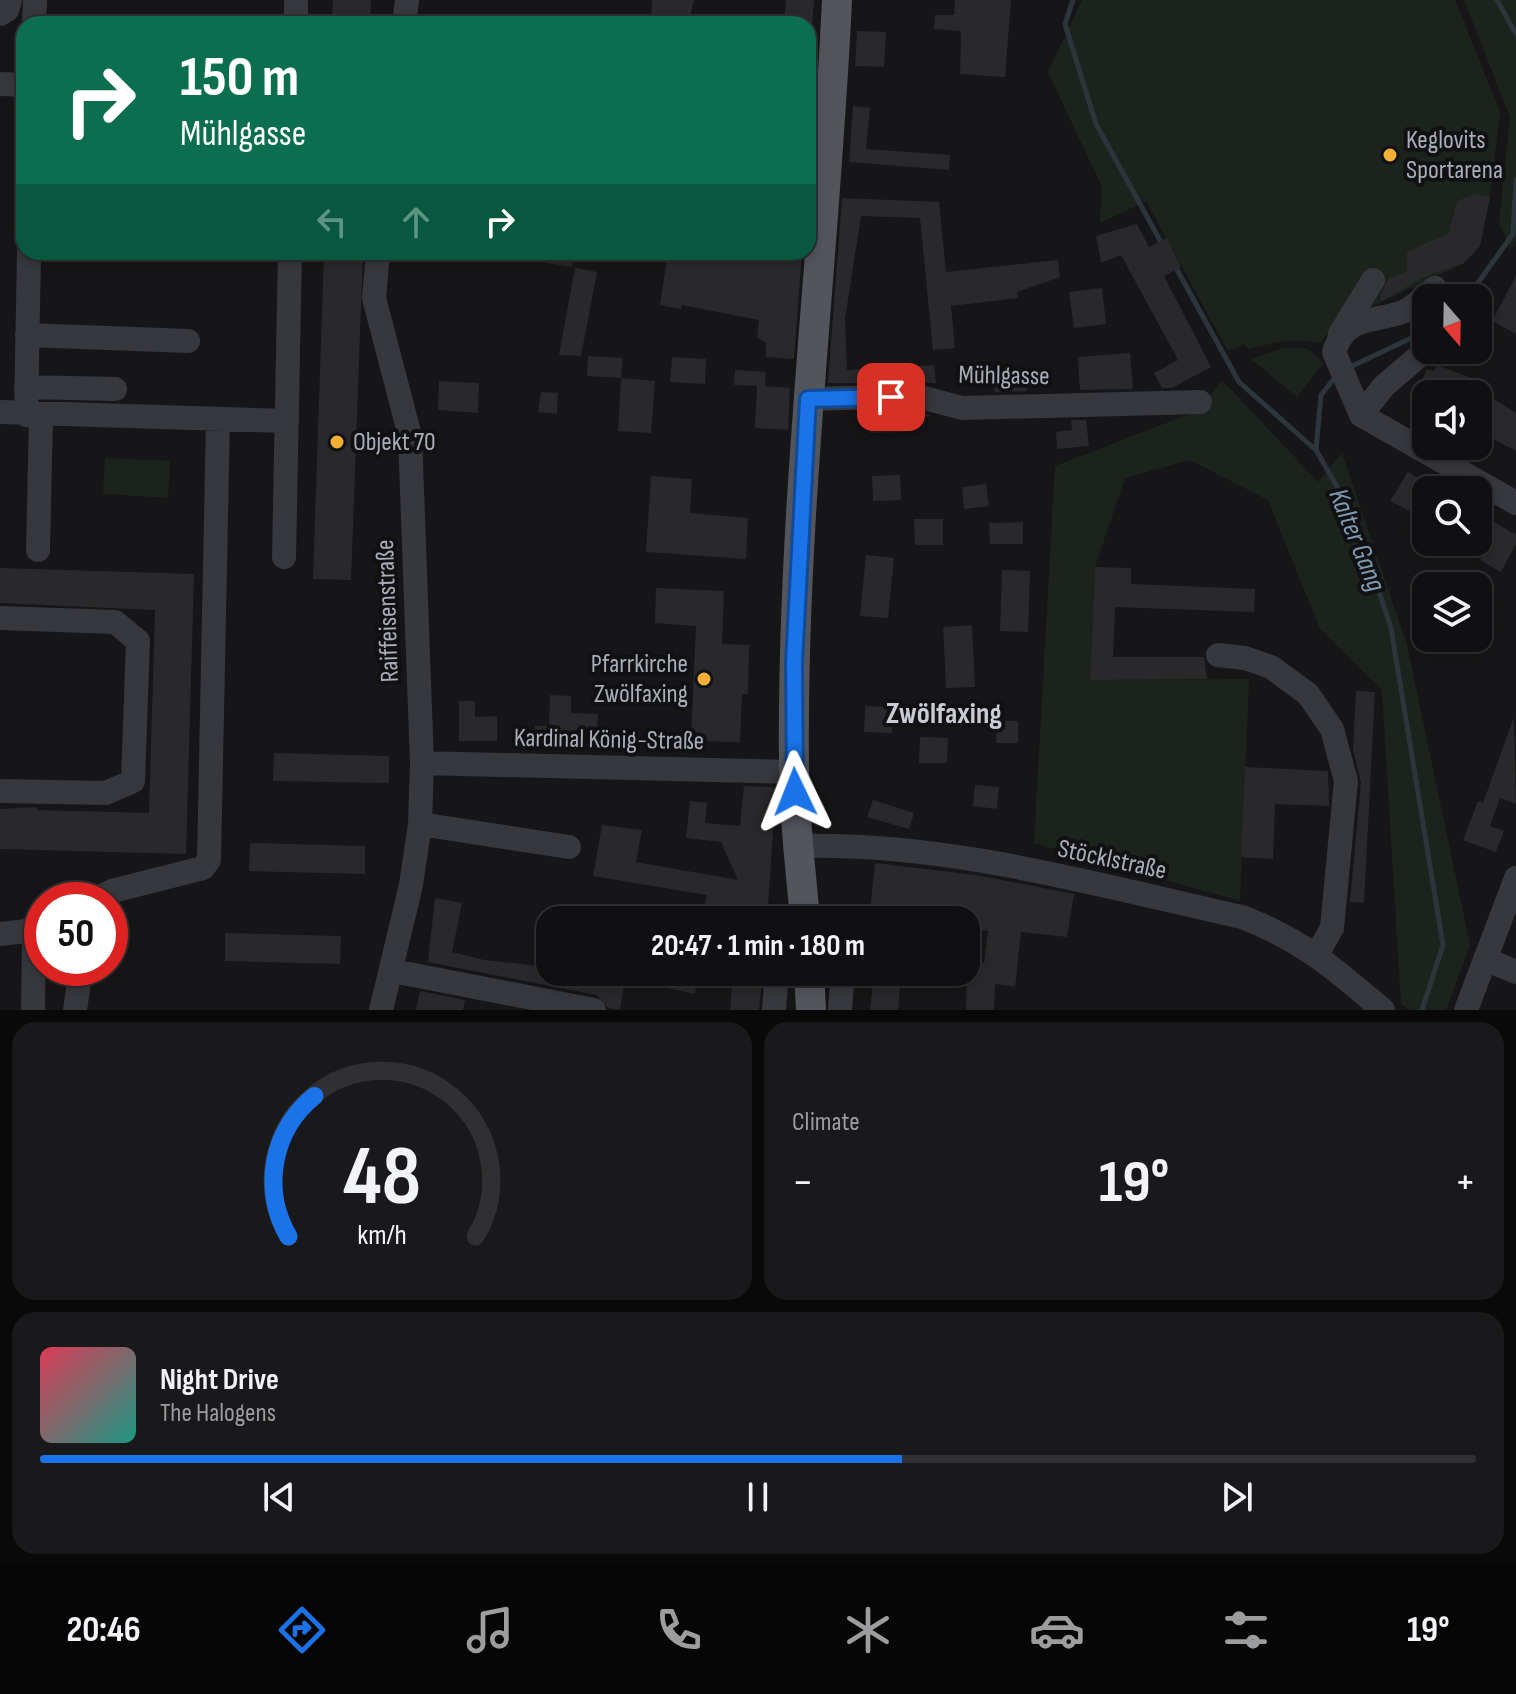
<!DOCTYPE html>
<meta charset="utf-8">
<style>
body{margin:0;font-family:"Sofia Sans Condensed",sans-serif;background:#19191b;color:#f1f3f6;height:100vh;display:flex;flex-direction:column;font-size:30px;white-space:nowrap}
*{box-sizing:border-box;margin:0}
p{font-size:26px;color:#9c9d9f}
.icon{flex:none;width:44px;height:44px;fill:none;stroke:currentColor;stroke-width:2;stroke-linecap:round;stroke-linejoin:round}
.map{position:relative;height:1010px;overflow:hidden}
.panel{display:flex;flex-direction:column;gap:12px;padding:12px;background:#09090a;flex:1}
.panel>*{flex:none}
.top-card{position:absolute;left:16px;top:16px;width:800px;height:244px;border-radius:24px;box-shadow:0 4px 12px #0003,0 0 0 2px #303032;background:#0b6e4f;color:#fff;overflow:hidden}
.needle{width:52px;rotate:160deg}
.controls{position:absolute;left:1412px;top:284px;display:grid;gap:16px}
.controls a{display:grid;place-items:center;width:80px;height:80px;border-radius:16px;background:#101012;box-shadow:0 4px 12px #0003,0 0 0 2px #303032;font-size:40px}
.speed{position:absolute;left:24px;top:882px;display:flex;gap:16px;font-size:40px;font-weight:700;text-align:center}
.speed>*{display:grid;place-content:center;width:104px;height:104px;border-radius:50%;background:#101012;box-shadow:0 4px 12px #0003,0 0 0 2px #303032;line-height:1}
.speed .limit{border:12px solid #d22;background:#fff;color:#111}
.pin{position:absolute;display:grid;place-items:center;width:68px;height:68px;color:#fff;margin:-34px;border-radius:16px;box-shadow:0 4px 12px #0006}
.me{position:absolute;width:88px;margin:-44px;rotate:358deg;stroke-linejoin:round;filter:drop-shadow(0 0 6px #0008)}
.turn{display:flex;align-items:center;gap:28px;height:168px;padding:0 32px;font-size:36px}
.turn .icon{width:104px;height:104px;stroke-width:2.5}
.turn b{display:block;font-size:56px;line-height:68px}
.lanes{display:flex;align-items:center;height:76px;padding:0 32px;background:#0003;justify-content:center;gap:40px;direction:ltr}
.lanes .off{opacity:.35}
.big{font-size:60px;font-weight:700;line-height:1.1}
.panel .widget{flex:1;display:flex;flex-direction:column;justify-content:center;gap:12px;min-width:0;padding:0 28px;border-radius:24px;background:#19191b}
.panel .dial{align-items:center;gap:0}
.dial svg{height:208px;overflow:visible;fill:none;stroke:#303032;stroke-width:7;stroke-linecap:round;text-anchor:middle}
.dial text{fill:#f1f3f6;stroke:none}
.song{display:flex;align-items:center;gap:24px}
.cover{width:96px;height:96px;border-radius:12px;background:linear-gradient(135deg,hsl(350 70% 55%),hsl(170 70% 35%))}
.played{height:8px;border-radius:4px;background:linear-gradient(90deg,#1a73e8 60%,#303032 60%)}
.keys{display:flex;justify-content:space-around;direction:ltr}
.heat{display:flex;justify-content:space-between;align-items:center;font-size:44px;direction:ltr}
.panel .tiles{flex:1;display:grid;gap:12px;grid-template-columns:1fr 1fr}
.widget:last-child{grid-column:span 2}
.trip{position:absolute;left:536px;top:906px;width:444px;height:80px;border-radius:24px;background:#101012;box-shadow:0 4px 12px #0003,0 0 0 2px #303032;font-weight:700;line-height:80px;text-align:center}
.tab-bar{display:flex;height:128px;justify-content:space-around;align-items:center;background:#060607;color:#9c9d9f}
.tab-bar .icon{width:56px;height:56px}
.tab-bar .active{color:#1a73e8}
.tab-bar b{font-size:36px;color:#f1f3f6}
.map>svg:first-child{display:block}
.green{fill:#1c231d}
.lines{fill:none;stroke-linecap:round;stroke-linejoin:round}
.stream{stroke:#2c353c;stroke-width:5}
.building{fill:#29292c}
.minor{stroke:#37383d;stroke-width:24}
.major{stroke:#53555c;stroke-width:30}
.route-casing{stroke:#114b97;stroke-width:20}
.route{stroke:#1a73e8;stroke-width:14}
.poi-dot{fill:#f2b134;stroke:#111113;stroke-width:3}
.labels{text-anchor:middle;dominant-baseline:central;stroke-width:8;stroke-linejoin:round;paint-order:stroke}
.poi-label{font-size:26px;fill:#a8adb8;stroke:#111113;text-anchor:start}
.street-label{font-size:26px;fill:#a8adb8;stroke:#111113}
.water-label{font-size:28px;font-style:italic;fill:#7f9bb3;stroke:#111113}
.quarter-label{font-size:30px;font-weight:bold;fill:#c9ccd4;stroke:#111113}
</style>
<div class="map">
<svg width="1516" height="1010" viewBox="0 0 1516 1010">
<rect width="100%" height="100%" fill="#161618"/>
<!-- green -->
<path class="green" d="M 1082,0 L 1455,0 L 1500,112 L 1490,197 L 1480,246 L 1464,263 L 1354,315 L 1345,316 L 1319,343 C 1295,337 1272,343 1248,349 L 1244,344 L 1228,351 L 1146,201 L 1100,223 L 1102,187 L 1048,72 Z
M 1464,0 L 1516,0 L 1516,241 L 1511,249 L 1499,224 L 1510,117 Z
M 1283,348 L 1307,348 L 1323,363 L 1297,397 L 1251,359 Z
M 1222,380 L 1318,482 L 1342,453 L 1407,645 L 1470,945 L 1446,1010 L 1410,1010 L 1401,1004 L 1382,690 L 1320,629 L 1268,500 L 1190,460 L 1125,478 L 1095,567 L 1090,680 L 1249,679 L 1240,901 L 1034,843 L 1055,466 L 1200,410 Z
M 105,458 L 170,461 L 168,498 L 103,494 Z"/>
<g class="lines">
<!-- stream -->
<path class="stream" d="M 1073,0 L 1065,24 L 1096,124 L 1162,244
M 1497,0 L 1516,34
M 1175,266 L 1239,382 L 1316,450 L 1355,518 L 1391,628 L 1443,945 L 1422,1010
M 1467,298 L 1513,234 L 1516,180
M 1348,368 L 1426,331
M 1316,450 L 1321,395 L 1336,376"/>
</g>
<!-- building -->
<path class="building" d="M 333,0 L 371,0 L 370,24 L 332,24 Z
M 652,0 L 694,0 L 688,24 L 651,24 Z
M 786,0 L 814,0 L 812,24 L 784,24 Z
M 955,0 L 1011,0 L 1005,77 L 960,74 L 961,31 L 934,29 L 935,15 L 954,15 Z
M 857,31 L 886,32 L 884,67 L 855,66 Z
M 853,106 L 870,108 L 866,149 L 950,155 L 949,170 L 849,162 Z
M 1475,194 L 1490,197 L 1480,246 L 1464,263 L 1426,276 L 1382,301 L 1380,297 L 1388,279 L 1407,271 L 1407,252 L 1449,233 L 1457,201 Z
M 842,198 L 939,202 L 946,272 L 1058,260 L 1060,277 L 1017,292 L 1018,298 L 951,306 L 955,348 L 933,350 L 920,218 L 861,216 L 845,319 L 847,370 L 934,365 L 936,383 L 828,383 Z
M 1137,224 L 1149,247 L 1167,238 L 1181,267 L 1164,276 L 1211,367 L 1172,388 L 1162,388 L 1154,373 L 1178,360 L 1121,255 L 1101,263 L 1096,236 Z
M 324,252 L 363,252 L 351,580 L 313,579 Z
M 529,252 L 575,252 L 572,267 L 528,260 Z
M 668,252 L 802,252 L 794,359 L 766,357 L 766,343 L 757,337 L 759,320 L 682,305 L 681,309 L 660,305 Z
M 575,268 L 597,272 L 581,356 L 559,355 Z
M 1516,276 L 1516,334 L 1492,321 Z
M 1102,288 L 1106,324 L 1074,328 L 1069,292 Z
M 1130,353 L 1133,389 L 1080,390 L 1078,357 Z
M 588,356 L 623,358 L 621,378 L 587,376 Z
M 672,357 L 706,359 L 705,384 L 670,382 Z
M 1437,365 L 1474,379 L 1467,394 L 1425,394 L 1417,390 L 1427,369 L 1434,371 Z
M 735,370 L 766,372 L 765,386 L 790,388 L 788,430 L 755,428 L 757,386 L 734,385 Z
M 1026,376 L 1027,391 L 995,392 L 994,377 Z
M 621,378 L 655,381 L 651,433 L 618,431 Z
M 439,381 L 479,383 L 478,413 L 438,410 Z
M 1478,389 L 1516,413 L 1516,451 L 1478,431 Z
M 541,392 L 558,393 L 557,414 L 538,412 Z
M 915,411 L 932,416 L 909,416 L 906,432 L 870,433 L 869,412 Z
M 1071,420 L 1086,420 L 1089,446 L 1057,449 L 1056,432 L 1072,430 Z
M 1408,472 L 1426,483 L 1426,520 L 1390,501 Z
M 900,475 L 901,500 L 873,501 L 872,476 Z
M 651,476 L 692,479 L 690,513 L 748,518 L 746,559 L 646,552 Z
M 986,484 L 989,506 L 964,509 L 962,487 Z
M 914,519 L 943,519 L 943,545 L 915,545 Z
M 1489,519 L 1516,535 L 1516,544 L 1501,572 L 1480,560 L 1488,546 L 1478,539 Z
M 1023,522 L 1023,544 L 990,544 L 989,523 Z
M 866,555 L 894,558 L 888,618 L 860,616 Z
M 1095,567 L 1131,568 L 1131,584 L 1255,589 L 1254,612 L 1115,607 L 1113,657 L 1204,657 L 1207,679 L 1090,680 Z
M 0,568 L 194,574 L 186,854 L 0,849 L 0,809 L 37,807 L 37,810 L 149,813 L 155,610 L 0,603 Z
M 1002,570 L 1030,571 L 1028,632 L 1000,631 Z
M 656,588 L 724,591 L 722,644 L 749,645 L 748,694 L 742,694 L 740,742 L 691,741 L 696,626 L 655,623 Z
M 972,625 L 975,687 L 946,688 L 943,627 Z
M 1356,691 L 1375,692 L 1364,903 L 1350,902 L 1361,782 L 1353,750 Z
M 550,695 L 571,696 L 571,713 L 598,714 L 597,742 L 535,739 L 535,726 L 549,726 Z
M 459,701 L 475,701 L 475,717 L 497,716 L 497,741 L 459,741 Z
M 865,706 L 893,707 L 892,733 L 864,732 Z
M 1514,717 L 1516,804 L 1500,798 L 1490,826 L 1504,831 L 1496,852 L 1463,840 L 1478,801 L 1483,803 Z
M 997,721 L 1018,721 L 1018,743 L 996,743 Z
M 920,737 L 948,738 L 947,763 L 919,763 Z
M 274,753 L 389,756 L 389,783 L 273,781 Z
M 1245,767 L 1328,771 L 1329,806 L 1275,804 L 1273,859 L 1241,857 Z
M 975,785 L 999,787 L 997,809 L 973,806 Z
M 744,786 L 776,787 L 767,920 L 750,920 L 750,914 L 704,907 L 707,895 L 593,876 L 602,825 L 642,830 L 636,862 L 738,880 L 721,842 L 686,838 L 690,801 L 707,803 L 705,823 L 740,826 Z
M 873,800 L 914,813 L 909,829 L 867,817 Z
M 250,843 L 365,846 L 365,874 L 249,871 Z
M 875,863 L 976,875 L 1074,894 L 1067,937 L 1021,932 L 1015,987 L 995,984 L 994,1010 L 966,1010 L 967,972 L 970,963 L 984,963 L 988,931 L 966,930 L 967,920 L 869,920 Z
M 435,898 L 462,903 L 452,952 L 484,960 L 539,966 L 538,969 L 550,972 L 608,979 L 608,982 L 624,985 L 620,1010 L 608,1008 L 597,995 L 428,962 Z
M 225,933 L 341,936 L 340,964 L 225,961 Z
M 669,972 L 740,972 L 762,977 L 759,1010 L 730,1010 L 732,987 L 697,980 L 695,994 L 667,988 Z
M 874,972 L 901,972 L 898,1010 L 870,1010 Z
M 420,991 L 465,1000 L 463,1010 L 416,1010 Z"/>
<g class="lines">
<!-- minor -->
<path class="minor" d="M 0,14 L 7,10 L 10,0
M 34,24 L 35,0
M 296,24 L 296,0
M 404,24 L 407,0
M 0,84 L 24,85
M 378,252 L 374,298 L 410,436 L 422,763 L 420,824 L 411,885 L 381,1010
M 1340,334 L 1373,280
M 27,335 L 188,341
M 26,387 L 115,389
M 808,399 L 917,396 L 962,408 L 1200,402
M 0,412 L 287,421
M 26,415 L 29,252
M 1361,415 L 1334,352 C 1347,313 1373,324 1405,311 C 1415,306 1426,295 1435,288
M 1361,415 L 1516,503
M 1361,415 L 1384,386 L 1426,350
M 38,550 L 41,415
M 284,557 L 290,252
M 0,618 L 115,622 L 138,641 L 133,781 L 106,793 L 0,791
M 1218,655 L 1245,658 L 1271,667 L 1308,694 L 1332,729 L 1346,781 L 1332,928 L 1317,954
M 422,763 L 794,772
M 420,824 L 569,847
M 799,846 C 948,842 1097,885 1242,917 C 1302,940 1335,969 1383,1010
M 93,900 L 112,891 L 203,868 L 209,860 L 218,419
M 816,920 L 847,916 L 847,920
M 27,931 L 34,942 L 33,1010
M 0,934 L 27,931 L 42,919
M 1485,959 L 1516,972
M 393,971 L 594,1010
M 75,1010 L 81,968
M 774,1010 L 777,972
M 840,1010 L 843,972
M 1466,1010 L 1516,878"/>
<!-- major -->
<path class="major" d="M 805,920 C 801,870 794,819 794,769 C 791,511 825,257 837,0
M 809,972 L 811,1010"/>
</g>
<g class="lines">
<!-- route casing -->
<g class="route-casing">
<path id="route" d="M 795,792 L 794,663 L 808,399 L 891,397"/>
</g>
<!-- route -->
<use href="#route" class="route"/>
</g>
<!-- markers -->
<g class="poi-dot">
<circle cx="1390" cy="155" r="8"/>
<circle cx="337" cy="442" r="8"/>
<circle cx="704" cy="679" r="8"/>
</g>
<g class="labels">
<!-- poi labels -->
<g class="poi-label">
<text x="1406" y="140">Keglovits<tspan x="1406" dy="30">Sportarena</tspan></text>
<text x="353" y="442">Objekt 70</text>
<text x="688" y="664" text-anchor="end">Pfarrkirche<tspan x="688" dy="30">Zwölfaxing</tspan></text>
</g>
<!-- street labels -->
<g class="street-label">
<text transform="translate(1004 376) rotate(1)">Mühlgasse</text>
<text transform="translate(388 611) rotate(-92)">Raiffeisenstraße</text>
<text transform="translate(609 740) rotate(1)">Kardinal König-Straße</text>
<text transform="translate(1112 860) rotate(12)">Stöcklstraße</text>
</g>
<!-- water labels -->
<g class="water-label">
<text transform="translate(1357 540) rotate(68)">Kalter Gang</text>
</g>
<!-- quarter labels -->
<g class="quarter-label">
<text x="944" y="714">Zwölfaxing</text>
</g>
</g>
</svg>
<div class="controls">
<a><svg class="needle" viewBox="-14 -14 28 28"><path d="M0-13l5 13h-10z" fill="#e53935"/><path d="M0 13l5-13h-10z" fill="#9c9d9f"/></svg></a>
<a><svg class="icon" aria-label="sound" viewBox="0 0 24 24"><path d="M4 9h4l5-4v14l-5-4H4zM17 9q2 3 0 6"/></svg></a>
<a><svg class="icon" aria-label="search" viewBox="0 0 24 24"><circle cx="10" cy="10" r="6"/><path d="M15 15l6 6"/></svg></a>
<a><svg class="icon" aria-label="layers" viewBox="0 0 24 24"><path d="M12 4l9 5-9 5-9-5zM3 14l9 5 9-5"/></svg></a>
</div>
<div class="speed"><div class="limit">50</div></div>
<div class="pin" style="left:891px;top:397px;background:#d93025"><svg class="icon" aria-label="arrive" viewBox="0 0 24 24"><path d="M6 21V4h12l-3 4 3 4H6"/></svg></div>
<svg class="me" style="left:795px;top:792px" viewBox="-20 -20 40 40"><path d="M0-17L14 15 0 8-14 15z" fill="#1a73e8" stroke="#fff" stroke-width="4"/></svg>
<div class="trip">20:47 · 1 min · 180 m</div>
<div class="top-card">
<div class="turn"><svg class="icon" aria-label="right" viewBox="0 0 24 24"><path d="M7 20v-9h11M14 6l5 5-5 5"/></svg><div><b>150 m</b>Mühlgasse</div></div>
<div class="lanes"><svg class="icon off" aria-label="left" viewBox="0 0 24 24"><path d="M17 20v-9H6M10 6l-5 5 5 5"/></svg><svg class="icon off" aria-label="ahead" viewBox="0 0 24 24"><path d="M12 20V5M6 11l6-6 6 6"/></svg><svg class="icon" aria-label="right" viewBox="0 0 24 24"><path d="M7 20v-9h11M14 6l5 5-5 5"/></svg></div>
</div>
</div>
<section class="panel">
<div class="tiles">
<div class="widget dial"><svg viewBox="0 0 100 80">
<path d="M14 69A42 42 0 1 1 86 69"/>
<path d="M14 69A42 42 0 0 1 24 15" stroke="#1a73e8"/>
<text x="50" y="56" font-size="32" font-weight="700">48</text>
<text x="50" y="72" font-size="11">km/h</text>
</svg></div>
<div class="widget"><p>Climate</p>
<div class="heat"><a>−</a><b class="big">19°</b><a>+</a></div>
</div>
<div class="widget">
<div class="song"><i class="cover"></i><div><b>Night Drive</b><p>The Halogens</p></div></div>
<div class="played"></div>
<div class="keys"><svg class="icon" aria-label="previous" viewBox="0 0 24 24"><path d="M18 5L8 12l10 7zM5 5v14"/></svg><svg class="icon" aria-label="pause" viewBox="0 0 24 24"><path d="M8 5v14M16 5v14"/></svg><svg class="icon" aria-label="next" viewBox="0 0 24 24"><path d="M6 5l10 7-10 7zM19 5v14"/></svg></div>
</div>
</div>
</section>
<nav class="tab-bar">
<b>20:46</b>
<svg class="icon active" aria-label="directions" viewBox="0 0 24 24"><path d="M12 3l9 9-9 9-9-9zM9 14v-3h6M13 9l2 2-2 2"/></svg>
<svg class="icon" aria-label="music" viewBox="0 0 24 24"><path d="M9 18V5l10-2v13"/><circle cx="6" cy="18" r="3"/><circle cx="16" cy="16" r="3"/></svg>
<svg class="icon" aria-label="phone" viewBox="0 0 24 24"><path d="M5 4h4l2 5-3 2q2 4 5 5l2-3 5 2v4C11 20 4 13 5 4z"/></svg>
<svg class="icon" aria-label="climate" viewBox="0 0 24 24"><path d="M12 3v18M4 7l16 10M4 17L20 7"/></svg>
<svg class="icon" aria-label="car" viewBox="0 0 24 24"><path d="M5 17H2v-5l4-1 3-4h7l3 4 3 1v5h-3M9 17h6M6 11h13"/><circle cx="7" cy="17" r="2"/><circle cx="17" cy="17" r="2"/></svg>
<svg class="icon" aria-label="filters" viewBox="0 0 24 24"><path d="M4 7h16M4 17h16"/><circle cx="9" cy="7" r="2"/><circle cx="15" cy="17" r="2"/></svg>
<b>19°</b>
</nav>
